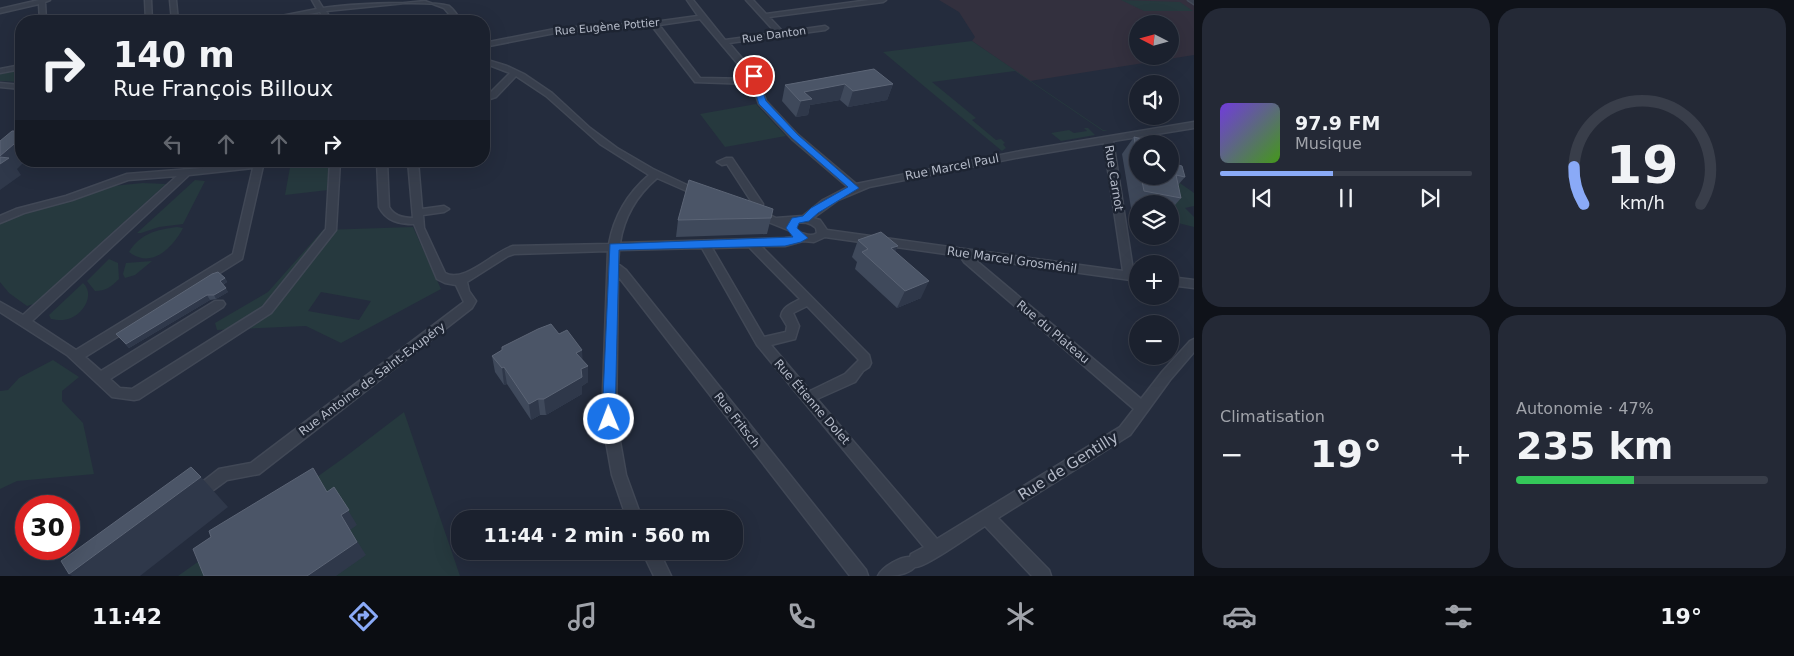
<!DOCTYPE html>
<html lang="fr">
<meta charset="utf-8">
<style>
body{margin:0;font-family:"DejaVu Sans",sans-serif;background:#242936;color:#f1f3f6;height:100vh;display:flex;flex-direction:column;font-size:19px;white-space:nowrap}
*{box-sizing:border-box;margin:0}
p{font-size:16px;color:#a0a3aa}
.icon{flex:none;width:28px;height:28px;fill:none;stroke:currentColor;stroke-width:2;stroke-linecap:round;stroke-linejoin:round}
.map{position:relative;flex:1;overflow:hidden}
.side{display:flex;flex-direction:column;gap:8px;padding:8px;background:#0f1219;width:600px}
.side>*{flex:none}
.top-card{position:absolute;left:15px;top:15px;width:475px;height:152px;border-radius:20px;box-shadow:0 5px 20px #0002,0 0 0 1px #393e4a;background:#1b212e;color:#f1f3f6;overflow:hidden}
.needle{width:32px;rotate:276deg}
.buttons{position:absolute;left:1129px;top:15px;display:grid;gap:10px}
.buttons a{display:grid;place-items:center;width:50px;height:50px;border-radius:50%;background:#1b212e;box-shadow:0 5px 20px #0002,0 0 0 1px #393e4a;font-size:25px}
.speed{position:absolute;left:15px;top:495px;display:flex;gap:10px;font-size:25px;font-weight:700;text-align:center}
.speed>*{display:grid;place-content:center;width:65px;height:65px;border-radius:50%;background:#1b212e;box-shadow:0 5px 20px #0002,0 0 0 1px #393e4a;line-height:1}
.speed .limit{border:8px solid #d22;background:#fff;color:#111}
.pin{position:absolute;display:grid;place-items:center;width:42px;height:42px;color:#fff;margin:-21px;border:2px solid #fff;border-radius:50%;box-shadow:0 1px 5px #0007}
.me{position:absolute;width:55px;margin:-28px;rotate:359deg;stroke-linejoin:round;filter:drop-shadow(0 0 4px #0008)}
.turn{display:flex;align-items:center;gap:18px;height:105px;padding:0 15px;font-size:22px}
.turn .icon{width:65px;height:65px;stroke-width:2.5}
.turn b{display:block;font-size:35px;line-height:42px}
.lanes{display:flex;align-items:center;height:48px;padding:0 15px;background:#0003;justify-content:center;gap:25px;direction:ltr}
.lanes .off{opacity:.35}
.big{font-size:38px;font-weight:600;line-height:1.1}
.side .tile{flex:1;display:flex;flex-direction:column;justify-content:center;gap:8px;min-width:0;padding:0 18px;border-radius:20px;background:#242936}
.side .dial{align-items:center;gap:0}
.dial svg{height:130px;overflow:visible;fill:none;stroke:#393e4a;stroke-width:7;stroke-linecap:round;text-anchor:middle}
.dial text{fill:#f1f3f6;stroke:none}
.song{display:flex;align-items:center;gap:15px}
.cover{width:60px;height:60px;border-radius:8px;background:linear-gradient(135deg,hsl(260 70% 55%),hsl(100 70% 35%))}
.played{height:5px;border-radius:2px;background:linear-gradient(90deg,#8aaaf7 45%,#393e4a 45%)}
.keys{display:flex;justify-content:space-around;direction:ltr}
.heat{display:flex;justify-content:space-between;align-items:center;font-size:28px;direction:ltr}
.charge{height:8px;border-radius:4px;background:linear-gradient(90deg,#34c759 47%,#393e4a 0)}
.side .tiles{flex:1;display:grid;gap:8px;grid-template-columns:repeat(2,1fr)}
.trip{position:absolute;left:451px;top:510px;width:292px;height:50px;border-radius:20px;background:#1b212e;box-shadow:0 5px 20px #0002,0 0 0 1px #393e4a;font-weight:600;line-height:50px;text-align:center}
.dock{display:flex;height:80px;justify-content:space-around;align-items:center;background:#0b0d12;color:#a0a3aa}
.dock .icon{width:35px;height:35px}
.dock .selected{color:#8aaaf7}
.dock b{font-size:22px;color:#f1f3f6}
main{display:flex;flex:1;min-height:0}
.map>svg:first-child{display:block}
.medical{fill:#33303e;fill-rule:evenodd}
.green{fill:#26393e;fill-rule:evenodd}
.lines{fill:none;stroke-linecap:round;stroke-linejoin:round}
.minor-casing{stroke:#414856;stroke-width:3}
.minor{fill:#383f4d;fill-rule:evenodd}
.wall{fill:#3f495b}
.shaded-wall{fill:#2f384a}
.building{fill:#4b5567;stroke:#5c6576}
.route{fill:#1a73e8;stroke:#114b97}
.labels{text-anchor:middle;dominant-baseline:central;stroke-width:5;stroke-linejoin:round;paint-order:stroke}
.far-street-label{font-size:11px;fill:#b4bac8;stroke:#1d2432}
.street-label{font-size:12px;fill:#b4bac8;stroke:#1d2432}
.near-street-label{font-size:15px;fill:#b4bac8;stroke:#1d2432}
</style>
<main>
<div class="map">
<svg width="1194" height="576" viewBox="0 0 1194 576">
<rect width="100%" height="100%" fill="#242c3d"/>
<!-- medical -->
<path class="medical" d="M 939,0 L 1194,0 L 1194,55 L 1030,81 L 972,41 L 975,37 L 959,12 ZM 1138,24 L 1170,24 L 1170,56 L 1138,56 Z"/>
<!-- green -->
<path class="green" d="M 1121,0 L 1180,2 L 1193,11 L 1144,11 Z
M 972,41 L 1103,130 L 1108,130 L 1103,131 L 1015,71 L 932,82 L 976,118 L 972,120 L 996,140 L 1001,139 L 1005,143 L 1003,144 L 1006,148 L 1002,151 L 883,52 Z
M 21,69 L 21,82 L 0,81 L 0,73 Z
M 756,104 L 786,136 L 725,147 L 700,114 Z
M 1084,128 L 1088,128 L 1095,135 L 1061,141 L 1051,133 L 1069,130 L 1074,133 L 1087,131 Z
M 303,161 L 328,161 L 328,190 L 285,195 L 291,162 Z
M 1170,176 L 1194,193 L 1194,206 L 1185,208 L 1194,217 L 1194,227 L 1170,221 Z
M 195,180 L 205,181 L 183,224 L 159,227 L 141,233 L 137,233 Z
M 143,183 L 166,184 L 34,304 L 27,306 L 9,293 L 0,282 L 0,223 L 15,215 L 81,197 L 112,186 Z
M 177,227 L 183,228 C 172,249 151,269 129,252 C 141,233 156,230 177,227 Z
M 413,227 L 441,289 L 341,343 L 306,326 L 217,330 L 215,323 L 268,292 L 323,230 ZM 321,292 L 371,301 L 359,320 L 308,311 Z
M 109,259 L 118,263 L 119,279 C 111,287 106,291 95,291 L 87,281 Z
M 152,261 L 135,275 L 125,278 L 123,274 L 126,263 Z
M 83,283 C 95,294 84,313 71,318 C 64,321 57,320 51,319 L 49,315 Z
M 53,360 L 79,377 L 62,391 L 62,401 L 83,423 L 94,474 L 17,481 L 0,489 L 0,391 L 8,390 L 19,378 Z
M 404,412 L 460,576 L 178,576 L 345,457 Z"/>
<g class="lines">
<!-- minor casing -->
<g class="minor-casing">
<path id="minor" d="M 39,0 L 50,0 L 45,2 L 46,21 L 40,21 L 39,4 L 0,13 L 0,9 Z
M 145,0 L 151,0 L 152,21 L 146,21 Z
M 170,0 L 176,0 L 178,21 L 172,21 Z
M 312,0 L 318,0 L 323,8 C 347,4 432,0 449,6 C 454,10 458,16 461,21 L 455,21 L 444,8 L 425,1 L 326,11 L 332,21 L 326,21 L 320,12 L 269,21 L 256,21 L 317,9 Z
M 687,0 L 693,0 L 725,40 L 776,33 L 746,0 L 753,0 L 766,14 L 869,0 L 886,0 L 883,2 L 769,17 L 783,32 L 825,26 L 828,28 L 825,30 L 729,43 L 757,76 L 766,101 L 798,135 L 856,184 L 1021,151 L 1194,122 L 1194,128 L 1113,141 L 1133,270 L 1134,273 L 1138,273 L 1138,281 L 973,258 L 1141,399 L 1162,372 L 1190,341 L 1194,339 L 1194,352 L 1170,380 L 1130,435 L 998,518 L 1049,570 L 1051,576 L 1032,576 L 985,526 C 972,534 925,568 915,567 C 906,576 891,576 878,576 C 882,567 901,556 910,557 L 911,554 L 924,547 L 757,345 L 702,248 L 619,250 L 618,264 L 626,270 L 866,570 L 868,576 L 850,576 L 618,276 L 616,419 L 626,475 L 642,519 L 627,519 L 612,475 L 602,419 L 608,251 L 514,254 L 508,256 L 467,282 L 469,291 L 476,301 L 472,308 L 259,474 L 227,480 L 197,502 L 192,500 L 190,495 L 192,490 L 219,469 L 251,463 L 464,302 L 456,285 L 445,283 L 437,279 L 414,224 C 399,224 386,221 379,207 L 377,161 L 387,161 L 389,207 C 394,216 403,218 413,218 L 408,161 L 418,161 L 422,209 L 444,206 L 449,209 L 444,212 L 423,215 L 424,228 L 445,273 C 464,284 493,252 513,246 L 609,244 C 614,216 628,193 649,175 L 600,144 L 546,96 L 516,76 L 496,97 L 484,101 L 484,96 L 490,93 L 510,73 L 484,63 L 484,59 L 507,66 L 524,74 L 552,93 L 590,128 L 617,148 L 653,169 L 706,194 L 701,197 L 698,196 L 657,178 C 636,196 624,217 620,243 L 785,238 L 793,237 L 793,233 C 802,230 808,239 817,233 L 816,228 C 808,220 799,223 788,223 L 796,228 L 791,231 L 751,215 L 750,213 L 753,204 L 727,164 L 722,165 L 717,162 L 726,158 L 732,158 L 763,204 L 761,211 L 776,218 L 803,216 L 823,200 L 848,187 L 792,139 L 759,104 L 752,84 L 695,82 L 652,26 L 560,32 L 484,47 L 484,43 L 560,28 L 647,23 L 698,16 ZM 700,19 L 749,77 L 750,79 L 700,78 L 659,25 ZM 1104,143 L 1123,271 L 827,230 L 820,220 L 813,218 L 838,200 L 869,187 L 1021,157 ZM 825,237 L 960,256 L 964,262 L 1134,409 L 1120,427 L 937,539 L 817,399 L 855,382 L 863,371 L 869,367 L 871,363 L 869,355 L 761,246 L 785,246 L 803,241 L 814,242 ZM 749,247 L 800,299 C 792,304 783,306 781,316 L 787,326 L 786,332 L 764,337 L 712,248 ZM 807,306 L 859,360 L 845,374 L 810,391 L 771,345 L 795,339 L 799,326 L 793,313 Z
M 1188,0 L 1194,0 L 1194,4 Z
M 190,19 L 202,19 L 205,21 L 187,21 Z
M 21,65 L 21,69 L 0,73 L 0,69 Z
M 0,83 L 21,85 L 21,89 L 0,87 Z
M 256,161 L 281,161 L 263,166 L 242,259 L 85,357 L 101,371 L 215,301 L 223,301 L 225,304 L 223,307 L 110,379 L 120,388 L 132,389 L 263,307 L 326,229 L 330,161 L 340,161 L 336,230 L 271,313 L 139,399 L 134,400 L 112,397 L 67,355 L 0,312 L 0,302 L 23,315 L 177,176 L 128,180 L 72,200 L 24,213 L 0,223 L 0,216 L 16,209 L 66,196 L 127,174 L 240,165 ZM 253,168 L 233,254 L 76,350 L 32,321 L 189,175 Z
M 1170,277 L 1194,280 L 1194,288 L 1170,285 Z
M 642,551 L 659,551 L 671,576 L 654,576 Z"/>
</g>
<!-- minor -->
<use href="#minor" class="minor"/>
</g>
<!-- wall -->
<path class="wall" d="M 874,69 L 893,84 L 887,100 L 848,107 L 840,100 L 810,105 L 808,115 L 796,117 L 782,101 L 785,85 Z
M 1134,137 L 1138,144 L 1138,176 L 1170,176 L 1170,163 L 1185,177 L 1178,185 L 1181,198 L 1170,211 L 1170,204 L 1138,204 L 1138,209 L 1131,208 L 1122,154 Z
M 771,218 L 767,234 L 676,237 L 678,220 Z
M 858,240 L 895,252 L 921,298 L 897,308 L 855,269 L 857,262 L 852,257 Z
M 225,278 L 227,282 L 223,285 L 228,292 L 216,299 L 210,300 L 129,348 L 116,334 Z
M 559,334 L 582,350 L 582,360 L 588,366 L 588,382 L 582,386 L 582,394 L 546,415 L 540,415 L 531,420 L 507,384 L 504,385 L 495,372 L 492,356 L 502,350 Z"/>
<!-- shaded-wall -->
<path class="shaded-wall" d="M 845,84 L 840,100 L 810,105 L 808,115 L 796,117 L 804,92 Z
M 893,84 L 887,100 L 848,107 L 853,91 Z
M 21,138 L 21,161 L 25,161 L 17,169 L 21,175 L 0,190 L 0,156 Z
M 898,246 L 890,263 L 891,248 Z
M 225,278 L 227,282 L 222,285 L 220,281 Z
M 929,281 L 921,298 L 897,308 L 905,291 Z
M 226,288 L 228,292 L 216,299 L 214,295 Z
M 207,295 L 210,300 L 129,348 L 126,344 Z
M 582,350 L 583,366 L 576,353 Z
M 588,366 L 588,382 L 582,386 L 582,394 L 546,415 L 544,399 L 581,369 Z
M 504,367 L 507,384 L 504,385 L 502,368 Z
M 538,399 L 540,415 L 531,420 L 529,404 Z
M 201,477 L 228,507 L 140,576 L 72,576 L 69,574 Z
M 334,487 L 357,525 L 350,530 L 366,555 L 336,576 L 307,576 L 341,515 Z"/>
<!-- building -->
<path class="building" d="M 874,69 L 893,84 L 853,91 L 845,84 L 804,92 L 812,99 L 800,101 L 785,85 Z
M 12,131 L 21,131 L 21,138 L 0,156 L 0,141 Z
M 1134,137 L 1146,140 L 1147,144 L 1138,144 L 1138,159 Z
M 0,157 L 9,158 L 0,164 Z
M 1170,163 L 1182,166 L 1185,177 L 1176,175 L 1181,198 L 1144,191 L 1141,176 L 1170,176 Z
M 689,180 L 773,209 L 771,218 L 678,220 Z
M 881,232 L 898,246 L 891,248 L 929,281 L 905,291 L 862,252 L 868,249 L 858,240 Z
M 218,272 L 225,278 L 220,281 L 226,288 L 214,295 L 207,295 L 126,344 L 116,334 L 212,274 Z
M 551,324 L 559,334 L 567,330 L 582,350 L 576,353 L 588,366 L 581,369 L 582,377 L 544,399 L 538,399 L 529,404 L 504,367 L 502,368 L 492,356 L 502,350 L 502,347 L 538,329 Z
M 191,467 L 201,477 L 69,574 L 61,561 Z
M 313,468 L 327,492 L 334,487 L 349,510 L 341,515 L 357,542 L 307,576 L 204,576 L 193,549 L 211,537 L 209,531 Z"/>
<!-- route -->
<path class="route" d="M 751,74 L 757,76 L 766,101 L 798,135 L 859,188 L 818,213 L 809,221 L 799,223 L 797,228 L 808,238 L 801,242 L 785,246 L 619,250 L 615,419 L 613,423 L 609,425 L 604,423 L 602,419 L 610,244 L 793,237 L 786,228 L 792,218 L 803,216 L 811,208 L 848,187 L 792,138 L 759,104 L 750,76 Z"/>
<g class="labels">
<!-- far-street labels -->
<g class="far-street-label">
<text transform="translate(607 27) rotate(-5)">Rue Eugène Pottier</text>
<text transform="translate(774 35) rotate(-8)">Rue Danton</text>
</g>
<!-- street labels -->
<g class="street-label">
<text transform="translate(952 167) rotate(-11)">Rue Marcel Paul</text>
<text transform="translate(1114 178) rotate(81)">Rue Carnot</text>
<text transform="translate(1012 260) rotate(8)">Rue Marcel Grosménil</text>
<text transform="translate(1053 332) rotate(40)">Rue du Plateau</text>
<text transform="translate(372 379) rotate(-37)">Rue Antoine de Saint-Exupéry</text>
<text transform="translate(812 402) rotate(49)">Rue Étienne Dolet</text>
<text transform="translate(737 420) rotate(52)">Rue Fritsch</text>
</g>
<!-- near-street labels -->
<g class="near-street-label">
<text transform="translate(1068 466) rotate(-32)">Rue de Gentilly</text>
</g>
</g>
</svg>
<div class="buttons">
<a><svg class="needle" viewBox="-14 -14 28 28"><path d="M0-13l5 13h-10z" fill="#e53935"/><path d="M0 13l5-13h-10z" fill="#a0a3aa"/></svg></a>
<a><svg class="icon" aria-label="sound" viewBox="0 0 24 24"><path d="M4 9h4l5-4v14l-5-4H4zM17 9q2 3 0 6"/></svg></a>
<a><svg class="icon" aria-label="search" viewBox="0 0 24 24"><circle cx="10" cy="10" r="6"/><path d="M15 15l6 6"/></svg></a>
<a><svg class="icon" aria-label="layers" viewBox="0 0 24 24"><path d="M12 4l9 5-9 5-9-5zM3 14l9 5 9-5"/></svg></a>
<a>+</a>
<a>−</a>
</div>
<div class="speed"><div class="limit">30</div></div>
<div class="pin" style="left:754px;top:76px;background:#d93025"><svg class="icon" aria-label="arrive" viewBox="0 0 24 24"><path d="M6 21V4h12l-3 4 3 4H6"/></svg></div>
<svg class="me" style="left:609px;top:419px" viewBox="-20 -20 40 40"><circle r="17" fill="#1a73e8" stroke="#fff" stroke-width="3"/><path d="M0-11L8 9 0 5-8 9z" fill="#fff"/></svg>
<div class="trip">11:44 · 2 min · 560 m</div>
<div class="top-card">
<div class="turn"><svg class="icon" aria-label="right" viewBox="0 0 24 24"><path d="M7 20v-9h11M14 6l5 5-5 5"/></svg><div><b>140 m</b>Rue François Billoux</div></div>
<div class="lanes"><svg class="icon off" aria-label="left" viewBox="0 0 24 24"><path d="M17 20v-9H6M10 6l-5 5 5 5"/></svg><svg class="icon off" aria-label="ahead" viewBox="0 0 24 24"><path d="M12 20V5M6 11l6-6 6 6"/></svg><svg class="icon off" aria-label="ahead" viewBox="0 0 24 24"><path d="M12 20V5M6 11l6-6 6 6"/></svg><svg class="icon" aria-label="right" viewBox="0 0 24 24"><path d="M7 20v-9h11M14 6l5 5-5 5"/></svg></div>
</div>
</div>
<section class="side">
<div class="tiles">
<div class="tile">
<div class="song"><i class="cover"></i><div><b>97.9 FM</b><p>Musique</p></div></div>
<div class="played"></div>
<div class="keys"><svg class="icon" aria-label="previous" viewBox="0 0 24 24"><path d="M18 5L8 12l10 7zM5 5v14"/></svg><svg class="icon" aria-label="pause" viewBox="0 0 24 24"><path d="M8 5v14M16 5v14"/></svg><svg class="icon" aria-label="next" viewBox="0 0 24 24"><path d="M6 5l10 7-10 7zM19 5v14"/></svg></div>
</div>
<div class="tile dial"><svg viewBox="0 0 100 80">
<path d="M14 69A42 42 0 1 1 86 69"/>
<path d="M14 69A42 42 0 0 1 8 46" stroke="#8aaaf7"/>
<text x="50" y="56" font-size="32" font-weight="700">19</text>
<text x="50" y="72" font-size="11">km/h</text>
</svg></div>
<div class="tile"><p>Climatisation</p>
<div class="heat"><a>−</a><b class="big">19°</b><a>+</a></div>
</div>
<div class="tile"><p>Autonomie · 47%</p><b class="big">235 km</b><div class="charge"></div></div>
</div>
</section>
</main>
<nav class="dock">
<b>11:42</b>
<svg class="icon selected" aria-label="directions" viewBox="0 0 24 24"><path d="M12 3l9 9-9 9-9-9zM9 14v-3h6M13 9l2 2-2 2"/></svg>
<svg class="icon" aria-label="music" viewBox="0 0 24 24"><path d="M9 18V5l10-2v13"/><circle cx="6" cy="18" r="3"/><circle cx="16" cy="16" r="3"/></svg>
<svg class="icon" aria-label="phone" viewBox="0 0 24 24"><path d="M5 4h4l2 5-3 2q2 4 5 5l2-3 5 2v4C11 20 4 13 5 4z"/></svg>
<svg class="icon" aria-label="climate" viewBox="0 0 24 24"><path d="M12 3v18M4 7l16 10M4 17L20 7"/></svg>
<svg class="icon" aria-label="car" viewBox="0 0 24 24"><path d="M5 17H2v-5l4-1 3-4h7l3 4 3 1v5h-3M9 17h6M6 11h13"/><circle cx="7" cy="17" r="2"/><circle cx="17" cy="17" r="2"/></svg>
<svg class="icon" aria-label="filters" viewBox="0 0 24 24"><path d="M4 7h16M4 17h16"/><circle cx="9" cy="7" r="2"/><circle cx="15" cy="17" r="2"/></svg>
<b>19°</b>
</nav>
